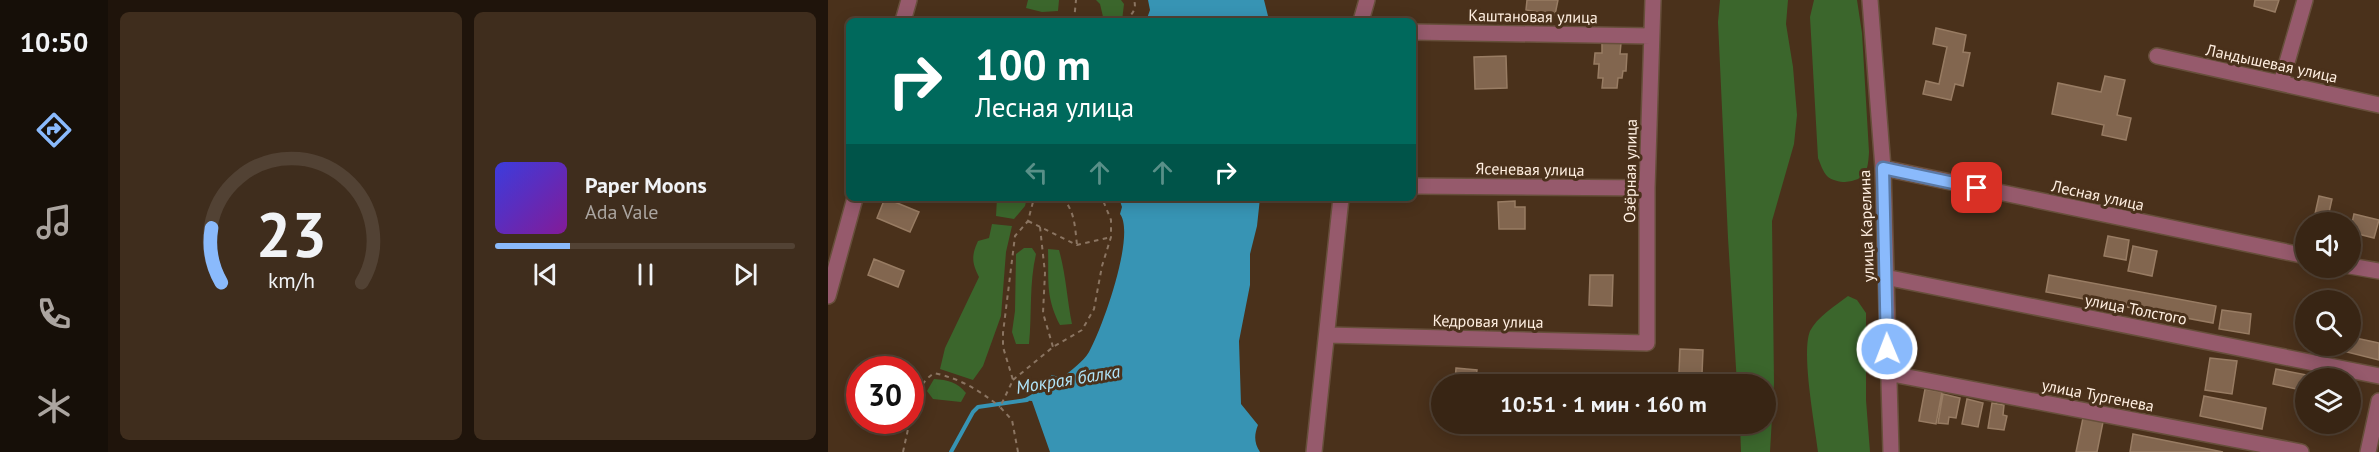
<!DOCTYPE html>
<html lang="ru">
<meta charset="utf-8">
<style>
body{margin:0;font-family:"PT Sans",sans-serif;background:#3f2d1d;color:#f1f3f6;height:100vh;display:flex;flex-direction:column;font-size:22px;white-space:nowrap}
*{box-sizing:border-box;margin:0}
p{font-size:20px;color:#aba5a0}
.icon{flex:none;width:33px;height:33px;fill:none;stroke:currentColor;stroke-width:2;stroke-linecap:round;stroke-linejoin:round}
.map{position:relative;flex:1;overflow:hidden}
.drawer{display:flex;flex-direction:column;gap:12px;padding:12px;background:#1f140b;width:720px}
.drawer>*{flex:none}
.hud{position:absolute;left:18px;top:18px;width:570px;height:183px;border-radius:9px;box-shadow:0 3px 15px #0003,0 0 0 2px #524234;background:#00695c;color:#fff;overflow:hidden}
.controls{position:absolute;left:1467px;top:212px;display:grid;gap:12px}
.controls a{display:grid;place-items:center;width:66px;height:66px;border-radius:50%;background:#382514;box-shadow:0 3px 15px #0003,0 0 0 2px #524234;font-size:30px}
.speed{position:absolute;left:18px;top:356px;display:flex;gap:12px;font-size:30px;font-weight:700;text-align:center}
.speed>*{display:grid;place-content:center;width:78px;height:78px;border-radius:50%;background:#382514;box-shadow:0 3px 15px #0003,0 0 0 2px #524234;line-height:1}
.speed .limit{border:9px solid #d22;background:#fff;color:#111}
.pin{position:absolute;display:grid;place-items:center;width:51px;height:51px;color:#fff;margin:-26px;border-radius:12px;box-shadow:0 3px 9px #0006}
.me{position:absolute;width:66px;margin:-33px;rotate:359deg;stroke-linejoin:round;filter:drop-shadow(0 0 4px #0008)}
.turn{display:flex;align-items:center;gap:21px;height:126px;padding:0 30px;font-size:27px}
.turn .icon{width:78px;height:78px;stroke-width:2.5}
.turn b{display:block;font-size:42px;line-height:51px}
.lanes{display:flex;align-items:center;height:57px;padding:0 30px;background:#0003;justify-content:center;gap:30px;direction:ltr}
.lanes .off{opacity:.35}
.drawer .tile{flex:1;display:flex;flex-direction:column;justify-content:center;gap:9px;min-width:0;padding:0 21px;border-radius:9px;background:#3f2d1d}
.drawer .dial{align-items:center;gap:0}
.dial svg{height:156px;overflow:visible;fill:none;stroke:#524234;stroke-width:7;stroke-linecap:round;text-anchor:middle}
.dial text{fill:#f1f3f6;stroke:none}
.song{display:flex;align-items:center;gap:18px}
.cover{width:72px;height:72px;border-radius:9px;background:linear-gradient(135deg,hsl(240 70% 55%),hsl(290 70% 35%))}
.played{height:6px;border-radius:3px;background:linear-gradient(90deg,#8abafc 25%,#524234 25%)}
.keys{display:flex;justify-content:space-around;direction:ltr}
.drawer .tiles{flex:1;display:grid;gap:12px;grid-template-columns:repeat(2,1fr)}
.trip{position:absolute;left:603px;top:374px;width:345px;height:60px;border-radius:30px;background:#382514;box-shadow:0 3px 15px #0003,0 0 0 2px #524234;font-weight:700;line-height:60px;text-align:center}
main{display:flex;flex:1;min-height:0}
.tabs{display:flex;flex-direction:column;width:108px;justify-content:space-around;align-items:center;background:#160f08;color:#aba5a0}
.tabs .icon{width:42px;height:42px}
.tabs .current{color:#8abafc}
.tabs b{font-size:27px;color:#f1f3f6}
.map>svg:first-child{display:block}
.green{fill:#3b662c}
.water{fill:#3794b4}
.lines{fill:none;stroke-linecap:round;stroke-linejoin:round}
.stream{stroke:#3794b4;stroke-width:4}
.building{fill:#82664f;stroke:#987c63;stroke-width:1.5}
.minor-casing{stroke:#674f3b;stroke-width:18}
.path{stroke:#8b7562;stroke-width:2;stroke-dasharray:4.5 4.5;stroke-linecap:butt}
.minor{stroke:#965a6c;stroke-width:15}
.route-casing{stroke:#5a79a4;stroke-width:15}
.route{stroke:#8abafc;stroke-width:10}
.labels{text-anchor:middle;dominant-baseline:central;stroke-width:6;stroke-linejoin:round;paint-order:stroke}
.street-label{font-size:16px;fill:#ffefe1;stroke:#4a311b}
.water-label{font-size:18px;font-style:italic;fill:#b0e5fa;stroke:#4a311b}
</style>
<main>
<nav class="tabs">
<b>10:50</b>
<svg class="icon current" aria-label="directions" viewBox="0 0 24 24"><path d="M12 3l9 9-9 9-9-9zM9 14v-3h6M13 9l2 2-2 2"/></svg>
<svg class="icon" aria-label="music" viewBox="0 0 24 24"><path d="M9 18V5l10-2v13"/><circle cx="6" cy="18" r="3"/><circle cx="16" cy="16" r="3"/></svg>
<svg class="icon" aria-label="phone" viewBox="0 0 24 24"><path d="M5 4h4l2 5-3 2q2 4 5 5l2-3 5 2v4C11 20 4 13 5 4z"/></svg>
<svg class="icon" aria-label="climate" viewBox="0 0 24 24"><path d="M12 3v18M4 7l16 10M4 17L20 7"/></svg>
</nav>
<section class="drawer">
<div class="tiles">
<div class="tile dial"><svg viewBox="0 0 100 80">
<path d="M14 69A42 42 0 1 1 86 69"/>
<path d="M14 69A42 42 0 0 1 9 41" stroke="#8abafc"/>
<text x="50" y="56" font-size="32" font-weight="700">23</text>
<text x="50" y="72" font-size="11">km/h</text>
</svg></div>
<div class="tile">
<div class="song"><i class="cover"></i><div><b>Paper Moons</b><p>Ada Vale</p></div></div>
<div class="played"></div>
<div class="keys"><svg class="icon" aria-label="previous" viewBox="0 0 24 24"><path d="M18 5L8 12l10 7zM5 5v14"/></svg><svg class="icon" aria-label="pause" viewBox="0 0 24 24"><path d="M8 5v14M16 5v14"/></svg><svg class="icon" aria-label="next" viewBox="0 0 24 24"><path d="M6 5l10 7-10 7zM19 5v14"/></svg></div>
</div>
</div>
</section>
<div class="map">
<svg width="1551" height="452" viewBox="0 0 1551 452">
<rect width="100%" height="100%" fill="#4a311b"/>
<!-- green -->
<path class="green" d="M 200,0 L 231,0 L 230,11 L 214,12 L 198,8 Z
M 268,0 L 293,0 L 296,4 L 294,21 L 276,21 L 272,4 Z
M 892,0 L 960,0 L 958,24 L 965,67 L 969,115 L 966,144 L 944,221 L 946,383 L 942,452 L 913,452 L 912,423 L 938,423 L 938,384 L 909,384 L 900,238 L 890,22 Z
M 986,0 L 1029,0 L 1034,33 L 1041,152 C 1040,171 1038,180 1017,182 C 1012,182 1003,180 999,176 C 995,172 992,163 990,158 L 982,17 Z
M 169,198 L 199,198 L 197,206 L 186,219 L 168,216 Z
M 164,224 L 184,226 L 178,252 L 173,316 L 155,366 L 145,380 L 112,369 L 117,348 L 151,277 C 144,263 143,256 150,241 L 161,238 Z
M 196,248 L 204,248 L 208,254 C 201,284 204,314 201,344 L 188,344 L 184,332 L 187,311 L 188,254 Z
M 220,249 L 231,250 C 238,275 239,299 244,324 L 232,325 C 217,296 221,280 220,249 Z
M 1020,296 L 1029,300 L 1038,313 L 1038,400 L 1042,452 L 990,452 C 987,425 973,354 982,331 C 989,317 1007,306 1020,296 Z
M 106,379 C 120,380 129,382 138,393 L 133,402 L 105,399 L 99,391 Z"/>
<!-- water -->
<path class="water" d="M 320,0 L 436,0 L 440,16 L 439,21 L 318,21 L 322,10 Z
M 291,198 L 432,198 L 429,226 L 422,254 L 422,285 L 411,341 L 413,404 L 430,425 C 426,435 426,443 432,452 L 222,452 L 204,401 L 191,400 C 209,395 211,386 224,375 L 234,378 C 243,370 255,362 261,352 C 274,329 308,235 292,214 L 294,207 Z"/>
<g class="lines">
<!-- stream -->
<path class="stream" d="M 123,452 L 145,412 L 150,407 L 199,400"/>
</g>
<!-- building -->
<path class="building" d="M 699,0 L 730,0 L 727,15 L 698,10 Z
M 1427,0 L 1451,0 L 1447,12 L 1426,6 Z
M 1108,28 L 1138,35 L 1135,52 L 1142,53 L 1135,86 L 1127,84 L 1123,100 L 1095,94 L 1098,81 L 1111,84 L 1119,47 L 1105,44 Z
M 774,42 L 793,43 L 792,54 L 799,54 L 798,71 L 795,71 L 794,78 L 790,78 L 789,88 L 774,88 L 775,78 L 770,78 L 771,64 L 766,64 L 767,53 L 774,53 Z
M 678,56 L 679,88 L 647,89 L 646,57 Z
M 1277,76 L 1297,80 L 1289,115 L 1303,118 L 1298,140 L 1274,135 L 1276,125 L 1224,114 L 1230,83 L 1273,92 Z
M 1491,196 L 1504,199 L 1500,217 L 1487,214 Z
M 57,198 L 91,212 L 82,232 L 49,218 Z
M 687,201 L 687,207 L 697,207 L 697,229 L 671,229 L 670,202 Z
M 1526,214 L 1551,220 L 1546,238 L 1522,232 Z
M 1280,236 L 1301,240 L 1298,260 L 1276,256 Z
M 1305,246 L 1329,251 L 1324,276 L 1300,271 Z
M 46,259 L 76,271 L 70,287 L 40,275 Z
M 762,275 L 785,275 L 784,306 L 761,305 Z
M 1221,275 L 1388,306 L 1385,323 L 1218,292 Z
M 1394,310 L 1423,314 L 1421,334 L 1391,329 Z
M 1523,337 L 1551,343 L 1551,360 L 1519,352 L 1522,345 Z
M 852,349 L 875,350 L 874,374 L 851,373 Z
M 1382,358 L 1409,361 L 1404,394 L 1377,390 Z
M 628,368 L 649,370 L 647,384 L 627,384 Z
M 1448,369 L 1494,378 L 1478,378 L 1478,391 L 1445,384 Z
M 1097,389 L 1114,392 L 1108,424 L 1091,421 Z
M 1115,394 L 1132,398 L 1128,418 L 1121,417 L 1120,424 L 1110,423 Z
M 1376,396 L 1438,408 L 1434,429 L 1372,416 Z
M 1139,399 L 1155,403 L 1150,427 L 1134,424 Z
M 1164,403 L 1176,405 L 1175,415 L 1179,416 L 1176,430 L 1160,428 Z
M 1255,418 L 1275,422 L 1269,452 L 1248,452 Z
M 1305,434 L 1395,452 L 1302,452 Z"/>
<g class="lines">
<!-- minor casing -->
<g class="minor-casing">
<path id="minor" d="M 1042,0 L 1055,168 L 1063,452
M 75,21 L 81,0
M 533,21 L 539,0
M 585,32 L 823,36
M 1329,56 L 1551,105
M 1453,83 L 1477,0
M 1055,168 L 1478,256
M 585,186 L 819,188
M 1522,266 L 1551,271
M 1057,277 L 1551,376
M 0,296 L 27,198
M 499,335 L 819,343 L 819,188 L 825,0
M 1059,373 L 1473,452
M 486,452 L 513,198
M 1540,452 L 1551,401"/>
</g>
<!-- path -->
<path class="path" d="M 246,21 L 248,0
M 297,21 C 304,14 309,10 306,0
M 234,198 C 247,210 247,228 249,245
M 200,221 L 249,245 L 283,237
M 212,227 L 217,273 L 215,313 L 225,347
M 185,380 L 225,347 L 254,330 L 266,309 L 274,266 L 283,237 L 283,220 L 274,198
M 82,418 C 87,400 90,384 106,373 C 133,379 151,390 172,407
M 75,452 L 82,420
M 190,452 L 184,420 L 172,407 L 185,380 L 175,347 L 175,333 L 187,236 L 200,221 L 206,198"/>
<!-- minor -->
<use href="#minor" class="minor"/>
</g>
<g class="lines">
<!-- route casing -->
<g class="route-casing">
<path id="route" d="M 1059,349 L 1055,168 L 1149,188"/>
</g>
<!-- route -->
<use href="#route" class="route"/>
</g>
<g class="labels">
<!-- street labels -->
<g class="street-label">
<text transform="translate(705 16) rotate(1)">Каштановая улица</text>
<text transform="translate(1444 63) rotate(12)">Ландышевая улица</text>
<text transform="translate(702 169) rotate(1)">Ясеневая улица</text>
<text transform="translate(802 171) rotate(-89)">Озёрная улица</text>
<text transform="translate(1270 195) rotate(12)">Лесная улица</text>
<text transform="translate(1038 226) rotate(-92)">улица Карелина</text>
<text transform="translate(1308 309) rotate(11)">улица Толстого</text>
<text transform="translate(660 321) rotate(1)">Кедровая улица</text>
<text transform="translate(1270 395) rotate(11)">улица Тургенева</text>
</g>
<!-- water labels -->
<g class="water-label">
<text transform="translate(240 379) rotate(-9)">Мокрая балка</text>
</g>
</g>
</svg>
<div class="controls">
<a><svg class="icon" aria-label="sound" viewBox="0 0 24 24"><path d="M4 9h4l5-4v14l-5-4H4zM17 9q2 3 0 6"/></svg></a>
<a><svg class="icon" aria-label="search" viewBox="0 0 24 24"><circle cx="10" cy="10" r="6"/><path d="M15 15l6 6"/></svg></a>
<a><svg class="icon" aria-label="layers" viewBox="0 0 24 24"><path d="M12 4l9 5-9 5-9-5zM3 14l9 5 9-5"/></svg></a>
</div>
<div class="speed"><div class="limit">30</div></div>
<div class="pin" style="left:1149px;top:188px;background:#d93025"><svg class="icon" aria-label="arrive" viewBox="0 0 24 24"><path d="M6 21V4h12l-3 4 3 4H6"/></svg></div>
<svg class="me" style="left:1059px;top:349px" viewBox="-20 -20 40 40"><circle r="17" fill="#8abafc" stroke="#fff" stroke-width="3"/><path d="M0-11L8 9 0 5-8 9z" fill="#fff"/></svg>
<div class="trip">10:51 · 1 мин · 160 m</div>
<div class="hud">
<div class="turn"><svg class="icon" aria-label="right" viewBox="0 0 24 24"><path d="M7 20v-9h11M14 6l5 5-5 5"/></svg><div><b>100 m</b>Лесная улица</div></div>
<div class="lanes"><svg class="icon off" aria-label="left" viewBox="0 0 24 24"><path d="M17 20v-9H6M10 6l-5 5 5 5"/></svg><svg class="icon off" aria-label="ahead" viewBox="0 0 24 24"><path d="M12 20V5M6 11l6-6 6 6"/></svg><svg class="icon off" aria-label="ahead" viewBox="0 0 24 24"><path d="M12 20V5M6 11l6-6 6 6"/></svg><svg class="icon" aria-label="right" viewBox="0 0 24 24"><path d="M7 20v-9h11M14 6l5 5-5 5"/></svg></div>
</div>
</div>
</main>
